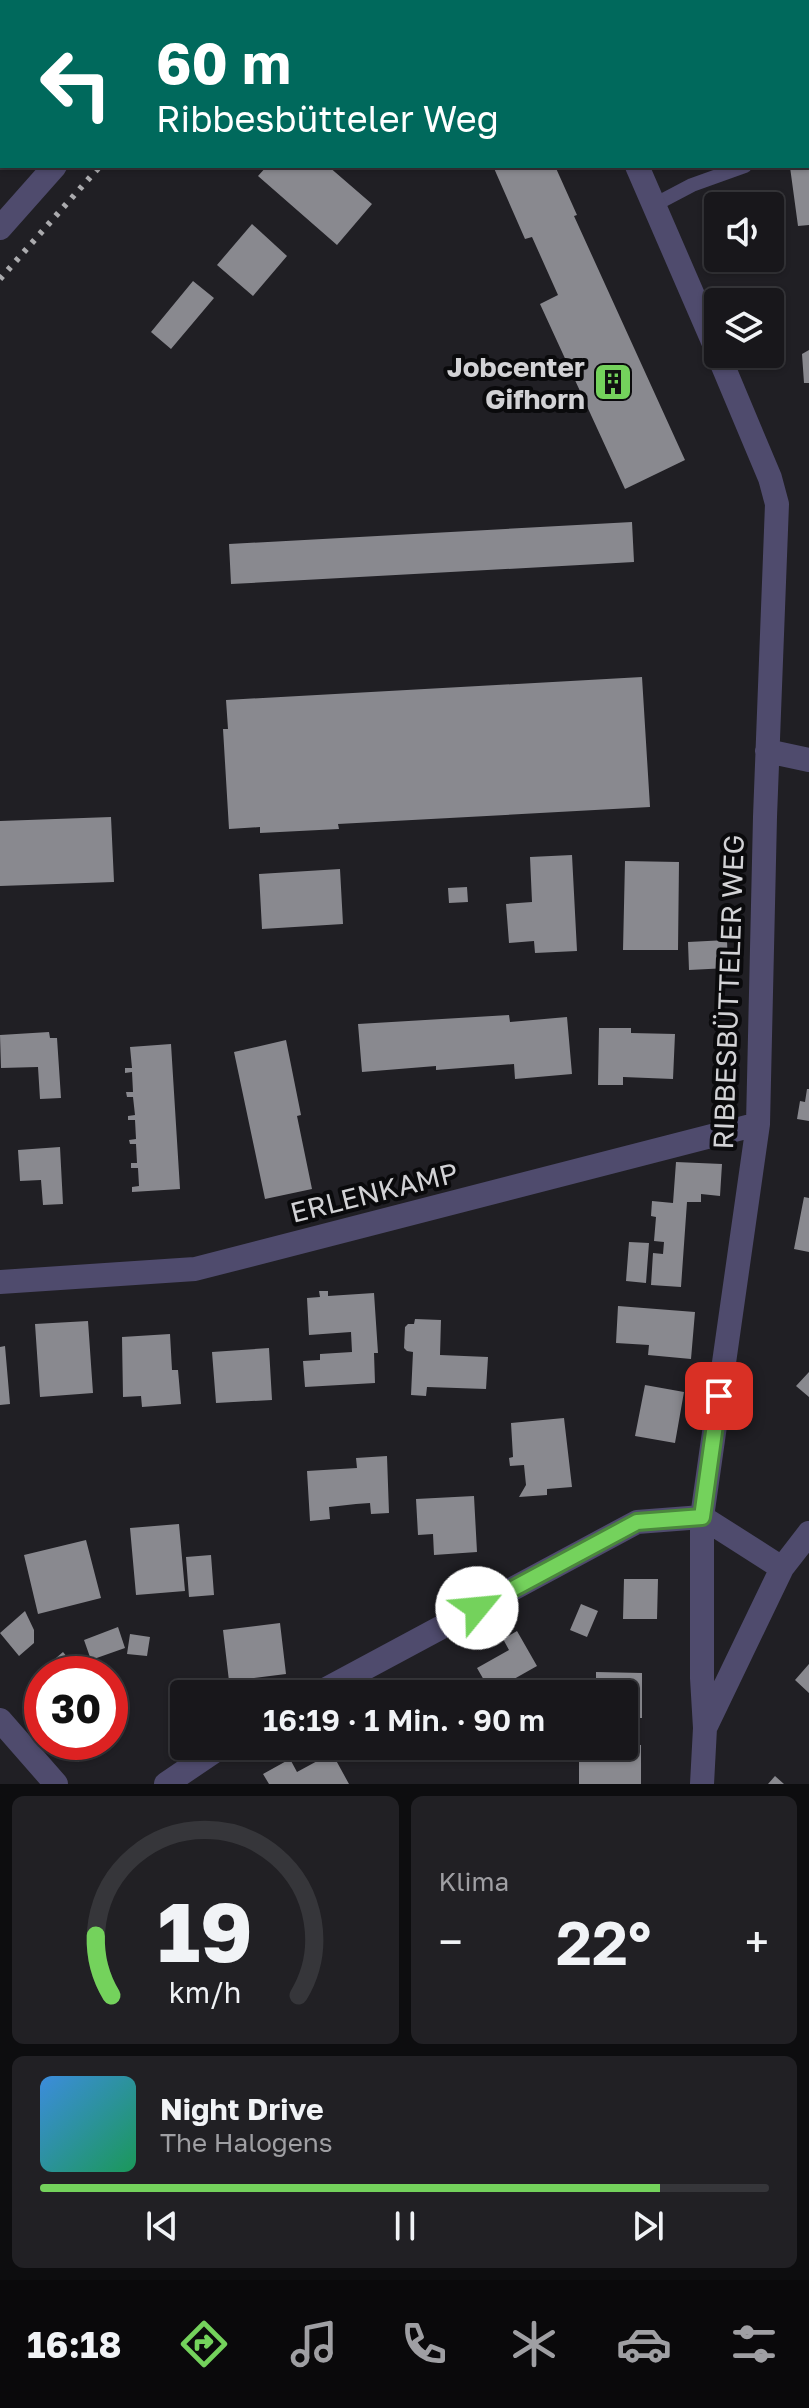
<!DOCTYPE html>
<html lang="de">
<meta charset="utf-8">
<style>
body{margin:0;font-family:"Golos Text",sans-serif;background:#212024;color:#f1f3f6;height:100vh;display:flex;flex-direction:column;font-size:30px;white-space:nowrap}
*{box-sizing:border-box;margin:0}
p{font-size:26px;color:#9f9fa3}
.icon{flex:none;width:44px;height:44px;fill:none;stroke:currentColor;stroke-width:2;stroke-linecap:round;stroke-linejoin:round}
.map{position:relative;height:1784px;overflow:hidden}
.drawer{display:flex;flex-direction:column;gap:12px;padding:12px;background:#0d0d0f;flex:1}
.drawer>*{flex:none}
.hud{position:absolute;left:0px;top:0px;width:810px;height:168px;box-shadow:0 2px 6px #0004,0 0 0 2px #36363a;background:#00695c;color:#fff;overflow:hidden}
.fabs{position:absolute;left:704px;top:192px;display:grid;gap:16px}
.fabs a{display:grid;place-items:center;width:80px;height:80px;border-radius:8px;background:#18171b;box-shadow:0 2px 6px #0004,0 0 0 2px #36363a;font-size:40px}
.speed{position:absolute;left:24px;top:1656px;display:flex;gap:16px;font-size:40px;font-weight:700;text-align:center}
.speed>*{display:grid;place-content:center;width:104px;height:104px;border-radius:50%;background:#18171b;box-shadow:0 2px 6px #0004,0 0 0 2px #36363a;line-height:1}
.speed .limit{border:12px solid #d22;background:#fff;color:#111}
.pin{position:absolute;display:grid;place-items:center;width:68px;height:68px;color:#fff;margin:-34px;border-radius:16px;box-shadow:0 4px 12px #0006}
.me{position:absolute;width:88px;margin:-44px;rotate:62deg;stroke-linejoin:round;filter:drop-shadow(0 0 6px #0008)}
.turn{display:flex;align-items:center;gap:28px;height:168px;padding:0 24px;font-size:36px}
.turn .icon{width:104px;height:104px;stroke-width:2.5}
.turn b{display:block;font-size:56px;line-height:68px}
.big{font-size:60px;font-weight:600;line-height:1.1}
.drawer .widget{flex:1;display:flex;flex-direction:column;justify-content:center;gap:12px;min-width:0;padding:0 28px;border-radius:12px;background:#212024}
.drawer .dial{align-items:center;gap:0}
.dial svg{height:208px;overflow:visible;fill:none;stroke:#36363a;stroke-width:7;stroke-linecap:round;text-anchor:middle}
.dial text{fill:#f1f3f6;stroke:none}
.song{display:flex;align-items:center;gap:24px}
.cover{width:96px;height:96px;border-radius:12px;background:linear-gradient(135deg,hsl(210 70% 55%),hsl(150 70% 35%))}
.played{height:8px;border-radius:4px;background:linear-gradient(90deg,#74d25c 85%,#36363a 85%)}
.keys{display:flex;justify-content:space-around;direction:ltr}
.heat{display:flex;justify-content:space-between;align-items:center;font-size:44px;direction:ltr}
.drawer .tiles{flex:1;display:grid;gap:12px;grid-template-columns:1fr 1fr}
.widget:last-child{grid-column:span 2}
.trip{position:absolute;left:170px;top:1680px;width:468px;height:80px;border-radius:8px;background:#18171b;box-shadow:0 2px 6px #0004,0 0 0 2px #36363a;font-weight:600;line-height:80px;text-align:center}
.tab-bar{display:flex;height:128px;justify-content:space-around;align-items:center;background:#0a090b;color:#9f9fa3}
.tab-bar .icon{width:56px;height:56px}
.tab-bar .on{color:#74d25c}
.tab-bar b{font-size:36px;color:#f1f3f6}
.map>svg:first-child{display:block}
.building{fill:#89898f}
.lines{fill:none;stroke-linecap:round;stroke-linejoin:round}
.lane{stroke:#4f4b6d;stroke-width:14}
.street{stroke:#4f4b6d;stroke-width:24}
.rail{stroke:#ababae;stroke-width:6;stroke-dasharray:4 8;stroke-linecap:butt}
.route-casing{stroke:#4b883c;stroke-width:20}
.route{stroke:#74d25c;stroke-width:14}
.labels{text-anchor:middle;dominant-baseline:central;stroke-width:8;stroke-linejoin:round;paint-order:stroke}
.poi-label{font-size:28px;font-weight:bold;fill:#d2d2d5;stroke:#0a0a0c;text-anchor:end}
.street-label{font-size:28px;fill:#d2d2d5;stroke:#0a0a0c}
</style>
<div class="map">
<svg width="809" height="1784" viewBox="0 0 809 1784">
<rect width="100%" height="100%" fill="#201f24"/>
<!-- building -->
<path class="building" d="M 267,166 L 328,166 L 372,204 L 337,245 L 258,176 Z
M 493,166 L 555,166 L 577,215 L 574,216 L 685,460 L 625,489 L 540,304 L 558,295 L 532,237 L 525,239 Z
M 809,166 L 809,225 L 798,226 L 790,167 Z
M 252,224 L 287,256 L 253,296 L 217,265 Z
M 193,281 L 214,298 L 171,349 L 151,332 Z
M 809,350 L 809,383 L 804,383 L 802,354 Z
M 632,522 L 634,562 L 231,584 L 229,544 Z
M 642,677 L 650,807 L 338,824 L 339,829 L 260,833 L 260,827 L 229,829 L 223,729 L 228,729 L 226,700 Z
M 111,817 L 114,882 L 0,886 L 0,821 Z
M 572,855 L 577,951 L 535,953 L 534,941 L 509,943 L 506,904 L 532,902 L 530,857 Z
M 625,861 L 679,862 L 678,950 L 623,950 Z
M 340,869 L 343,924 L 262,929 L 259,874 Z
M 467,887 L 468,902 L 449,903 L 448,888 Z
M 727,940 L 728,968 L 689,970 L 688,942 Z
M 509,1015 L 510,1022 L 567,1017 L 572,1074 L 515,1079 L 514,1064 L 436,1070 L 436,1066 L 362,1072 L 358,1024 Z
M 599,1028 L 631,1028 L 631,1033 L 675,1034 L 673,1079 L 623,1077 L 623,1085 L 598,1085 Z
M 49,1032 L 50,1038 L 57,1038 L 61,1098 L 40,1099 L 38,1067 L 1,1068 L 0,1035 Z
M 286,1040 L 301,1115 L 297,1116 L 312,1189 L 265,1199 L 234,1052 Z
M 171,1044 L 180,1189 L 132,1192 L 132,1187 L 139,1186 L 138,1168 L 131,1168 L 131,1163 L 137,1163 L 136,1144 L 130,1144 L 129,1140 L 136,1139 L 135,1120 L 128,1120 L 128,1116 L 135,1115 L 133,1097 L 127,1097 L 126,1092 L 133,1092 L 132,1072 L 125,1073 L 125,1068 L 132,1068 L 130,1047 Z
M 807,1089 L 809,1089 L 809,1121 L 797,1119 L 800,1101 L 805,1102 Z
M 60,1147 L 63,1204 L 43,1205 L 41,1180 L 20,1181 L 18,1150 Z
M 676,1162 L 722,1164 L 720,1196 L 701,1194 L 701,1202 L 687,1202 L 681,1287 L 651,1285 L 653,1253 L 663,1254 L 664,1242 L 654,1241 L 656,1217 L 651,1216 L 652,1201 L 673,1203 Z
M 804,1197 L 809,1198 L 809,1252 L 794,1249 Z
M 629,1242 L 649,1243 L 646,1283 L 626,1281 Z
M 319,1291 L 328,1291 L 328,1296 L 374,1293 L 378,1353 L 374,1353 L 375,1383 L 305,1387 L 303,1361 L 320,1360 L 320,1354 L 352,1352 L 351,1332 L 309,1335 L 307,1298 L 320,1297 Z
M 618,1306 L 695,1312 L 691,1359 L 648,1355 L 649,1345 L 616,1343 Z
M 415,1319 L 441,1320 L 440,1355 L 488,1357 L 486,1389 L 427,1387 L 426,1396 L 411,1395 L 413,1352 L 407,1351 L 404,1348 L 405,1327 L 408,1324 L 414,1324 Z
M 88,1321 L 93,1393 L 40,1397 L 35,1324 Z
M 170,1334 L 172,1370 L 178,1370 L 181,1404 L 142,1407 L 141,1396 L 123,1397 L 122,1337 Z
M 5,1346 L 10,1404 L 0,1405 L 0,1347 Z
M 269,1348 L 272,1400 L 216,1403 L 212,1352 Z
M 809,1372 L 809,1397 L 796,1386 Z
M 645,1385 L 684,1392 L 675,1443 L 635,1436 Z
M 564,1418 L 572,1487 L 547,1489 L 547,1495 L 519,1497 L 526,1485 L 524,1465 L 510,1466 L 509,1458 L 513,1457 L 511,1423 Z
M 387,1456 L 389,1513 L 371,1514 L 370,1503 L 356,1504 L 329,1507 L 330,1519 L 310,1521 L 307,1471 L 357,1468 L 356,1458 Z
M 474,1496 L 477,1552 L 434,1555 L 433,1534 L 418,1535 L 416,1499 Z
M 179,1524 L 185,1591 L 136,1595 L 130,1528 Z
M 86,1540 L 101,1598 L 38,1614 L 24,1555 Z
M 211,1555 L 214,1595 L 189,1597 L 186,1557 Z
M 624,1579 L 658,1579 L 657,1619 L 623,1619 Z
M 581,1604 L 598,1611 L 587,1637 L 570,1630 Z
M 25,1611 L 34,1630 L 34,1643 L 19,1656 L 0,1633 Z
M 280,1623 L 286,1674 L 229,1681 L 223,1630 Z
M 118,1627 L 125,1648 L 91,1660 L 84,1640 Z
M 517,1631 L 537,1666 L 514,1679 L 522,1694 L 492,1694 L 477,1668 L 509,1650 L 503,1639 Z
M 130,1634 L 150,1637 L 147,1656 L 127,1654 Z
M 63,1652 L 81,1674 L 43,1674 L 41,1671 Z
M 809,1664 L 809,1693 L 795,1680 Z
M 596,1672 L 642,1673 L 642,1718 L 624,1718 L 624,1694 L 596,1694 Z
M 42,1696 L 42,1721 L 30,1707 Z
M 110,1708 L 124,1723 L 110,1735 Z
M 61,1742 L 102,1742 L 78,1762 Z
M 624,1744 L 641,1745 L 641,1784 L 579,1784 L 579,1746 Z
M 377,1746 L 420,1746 L 413,1750 L 411,1747 L 385,1762 Z
M 332,1753 L 349,1784 L 269,1784 L 263,1774 L 290,1759 L 297,1772 Z
M 775,1776 L 784,1784 L 768,1784 Z"/>
<g class="lines">
<!-- lane -->
<path class="lane" d="M 808,145 L 809,145
M 654,205 L 692,185 L 745,166"/>
<!-- street -->
<path class="street" d="M 533,0 L 534,2
M 211,2 L 213,0
M 642,2 L 645,0
M 637,166 L 718,353
M 0,228 L 55,166
M 767,751 L 809,760
M 0,1282 L 195,1269 L 758,1124
M 317,1694 L 637,1522 L 702,1517 L 782,1568
M 0,1720 L 56,1784
M 706,1726 L 782,1568 L 809,1533
M 166,1784 L 222,1746
M 702,1784 L 705,1728 L 702,1678 L 702,1517 L 758,1124 L 765,817 L 777,504 L 770,478 L 718,354"/>
<!-- rail -->
<path class="rail" d="M 267,2 L 269,0
M 0,279 L 100,166"/>
</g>
<g class="lines">
<!-- route casing -->
<g class="route-casing">
<path id="route" d="M 477,1608 L 637,1522 L 702,1517 L 719,1396"/>
</g>
<!-- route -->
<use href="#route" class="route"/>
</g>
<!-- icons -->
<defs>
<g id="building-square" transform="scale(2)"><rect x="-9" y="-9" width="18" height="18" rx="4" fill="#74d25c" stroke="#0a0a0c"/><path d="M-4-6H4V6H1V3H-1V6H-4ZM-2.5-4.3h1.7v1.8h-1.7ZM.8-4.3h1.7v1.8H.8ZM-2.5-1h1.7V.8h-1.7ZM.8-1h1.7V.8H.8Z" fill="#111"/></g>
</defs>
<g fill-rule="evenodd">
<use href="#building-square" x="613" y="382"/>
</g>
<g class="labels">
<!-- poi labels -->
<g class="poi-label">
<text x="585" y="366">Jobcenter<tspan x="585" dy="32">Gifhorn</tspan></text>
</g>
<!-- street labels -->
<g class="street-label">
<text transform="translate(728 992) rotate(-88)">RIBBESBÜTTELER WEG</text>
<text transform="translate(374 1192) rotate(-14)">ERLENKAMP</text>
</g>
</g>
</svg>
<div class="fabs">
<a><svg class="icon" aria-label="sound" viewBox="0 0 24 24"><path d="M4 9h4l5-4v14l-5-4H4zM17 9q2 3 0 6"/></svg></a>
<a><svg class="icon" aria-label="layers" viewBox="0 0 24 24"><path d="M12 4l9 5-9 5-9-5zM3 14l9 5 9-5"/></svg></a>
</div>
<div class="speed"><div class="limit">30</div></div>
<div class="pin" style="left:719px;top:1396px;background:#d93025"><svg class="icon" aria-label="arrive" viewBox="0 0 24 24"><path d="M6 21V4h12l-3 4 3 4H6"/></svg></div>
<svg class="me" style="left:477px;top:1608px" viewBox="-20 -20 40 40"><circle r="19" fill="#fff"/><path d="M0-13L10 11 0 6-10 11z" fill="#74d25c"/></svg>
<div class="trip">16:19 · 1 Min. · 90 m</div>
<div class="hud">
<div class="turn"><svg class="icon" aria-label="left" viewBox="0 0 24 24"><path d="M17 20v-9H6M10 6l-5 5 5 5"/></svg><div><b>60 m</b>Ribbesbütteler Weg</div></div>
</div>
</div>
<section class="drawer">
<div class="tiles">
<div class="widget dial"><svg viewBox="0 0 100 80">
<path d="M14 69A42 42 0 1 1 86 69"/>
<path d="M14 69A42 42 0 0 1 8 46" stroke="#74d25c"/>
<text x="50" y="56" font-size="32" font-weight="700">19</text>
<text x="50" y="72" font-size="11">km/h</text>
</svg></div>
<div class="widget"><p>Klima</p>
<div class="heat"><a>−</a><b class="big">22°</b><a>+</a></div>
</div>
<div class="widget">
<div class="song"><i class="cover"></i><div><b>Night Drive</b><p>The Halogens</p></div></div>
<div class="played"></div>
<div class="keys"><svg class="icon" aria-label="previous" viewBox="0 0 24 24"><path d="M18 5L8 12l10 7zM5 5v14"/></svg><svg class="icon" aria-label="pause" viewBox="0 0 24 24"><path d="M8 5v14M16 5v14"/></svg><svg class="icon" aria-label="next" viewBox="0 0 24 24"><path d="M6 5l10 7-10 7zM19 5v14"/></svg></div>
</div>
</div>
</section>
<nav class="tab-bar">
<b>16:18</b>
<svg class="icon on" aria-label="directions" viewBox="0 0 24 24"><path d="M12 3l9 9-9 9-9-9zM9 14v-3h6M13 9l2 2-2 2"/></svg>
<svg class="icon" aria-label="music" viewBox="0 0 24 24"><path d="M9 18V5l10-2v13"/><circle cx="6" cy="18" r="3"/><circle cx="16" cy="16" r="3"/></svg>
<svg class="icon" aria-label="phone" viewBox="0 0 24 24"><path d="M5 4h4l2 5-3 2q2 4 5 5l2-3 5 2v4C11 20 4 13 5 4z"/></svg>
<svg class="icon" aria-label="climate" viewBox="0 0 24 24"><path d="M12 3v18M4 7l16 10M4 17L20 7"/></svg>
<svg class="icon" aria-label="car" viewBox="0 0 24 24"><path d="M5 17H2v-5l4-1 3-4h7l3 4 3 1v5h-3M9 17h6M6 11h13"/><circle cx="7" cy="17" r="2"/><circle cx="17" cy="17" r="2"/></svg>
<svg class="icon" aria-label="filters" viewBox="0 0 24 24"><path d="M4 7h16M4 17h16"/><circle cx="9" cy="7" r="2"/><circle cx="15" cy="17" r="2"/></svg>
</nav>
